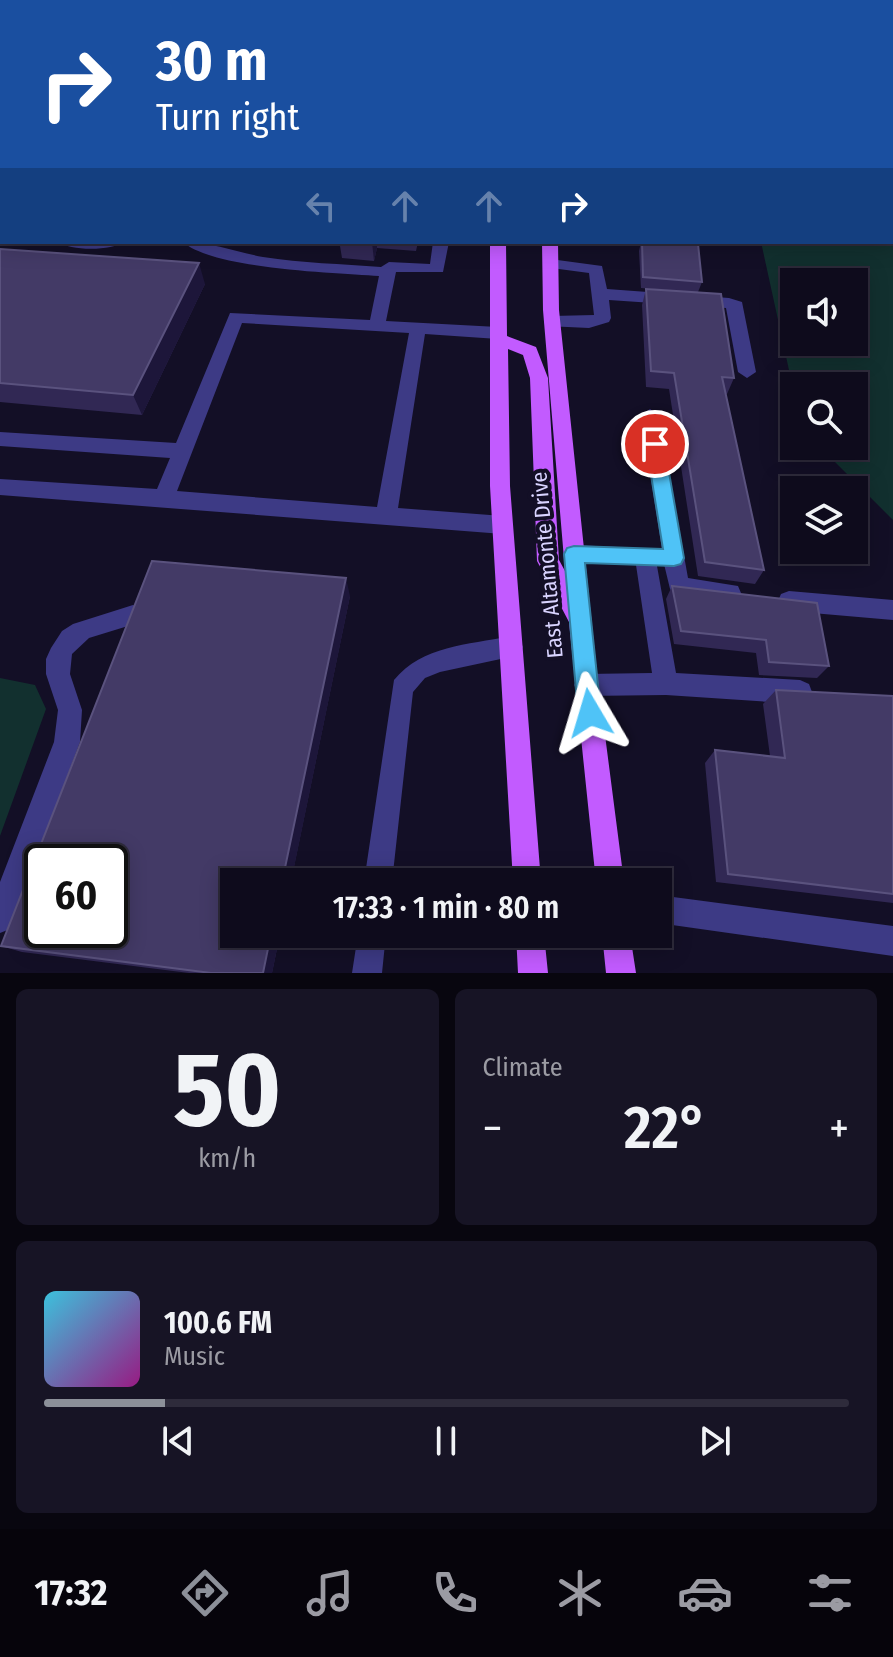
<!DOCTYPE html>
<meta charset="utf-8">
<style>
body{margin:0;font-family:"Fira Sans Condensed",sans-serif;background:#171425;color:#f1f3f6;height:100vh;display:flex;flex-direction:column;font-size:30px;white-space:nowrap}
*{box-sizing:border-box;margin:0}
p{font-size:26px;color:#9b9ba3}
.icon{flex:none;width:44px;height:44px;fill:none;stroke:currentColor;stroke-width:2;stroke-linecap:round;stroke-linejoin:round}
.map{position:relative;height:973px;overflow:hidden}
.details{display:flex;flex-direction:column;gap:16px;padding:16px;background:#08060f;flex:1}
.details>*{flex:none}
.top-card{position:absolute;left:0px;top:0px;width:894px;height:244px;box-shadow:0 4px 20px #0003,0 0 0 2px #2e2b3b;background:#1a4fa0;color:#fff;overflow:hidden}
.controls{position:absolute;left:780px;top:268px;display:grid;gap:16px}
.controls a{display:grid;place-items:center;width:88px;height:88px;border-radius:0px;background:#0e0b1c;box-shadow:0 4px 20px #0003,0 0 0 2px #2e2b3b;font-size:40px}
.speed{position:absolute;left:24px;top:844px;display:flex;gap:16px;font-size:40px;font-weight:700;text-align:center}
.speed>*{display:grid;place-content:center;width:104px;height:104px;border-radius:50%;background:#0e0b1c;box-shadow:0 4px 20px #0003,0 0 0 2px #2e2b3b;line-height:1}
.speed .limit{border:4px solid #111;border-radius:12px;background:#fff;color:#111}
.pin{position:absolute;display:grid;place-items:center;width:68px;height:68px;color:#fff;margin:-34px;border:4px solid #fff;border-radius:50%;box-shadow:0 2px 8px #0007}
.me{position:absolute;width:88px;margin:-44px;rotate:353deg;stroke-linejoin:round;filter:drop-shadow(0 0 6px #0008)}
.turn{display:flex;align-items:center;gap:28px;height:168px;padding:0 24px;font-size:36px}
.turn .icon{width:104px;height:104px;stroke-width:2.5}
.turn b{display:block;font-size:56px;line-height:68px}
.lanes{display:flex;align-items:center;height:76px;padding:0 24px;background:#0003;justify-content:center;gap:40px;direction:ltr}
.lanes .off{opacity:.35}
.big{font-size:60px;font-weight:600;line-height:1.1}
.details .tile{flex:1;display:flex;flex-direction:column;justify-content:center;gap:12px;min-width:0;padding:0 28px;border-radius:12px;background:#171425}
.details .dial{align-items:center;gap:0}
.dial b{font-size:104px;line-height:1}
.song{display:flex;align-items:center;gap:24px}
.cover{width:96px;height:96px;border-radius:12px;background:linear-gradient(135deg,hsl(190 70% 55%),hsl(310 70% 35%))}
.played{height:8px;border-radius:4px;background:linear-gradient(90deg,#8c9099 15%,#2e2b3b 15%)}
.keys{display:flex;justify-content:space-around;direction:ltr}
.heat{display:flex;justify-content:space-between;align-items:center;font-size:44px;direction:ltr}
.details .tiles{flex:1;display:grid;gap:16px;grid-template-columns:1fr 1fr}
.tile:last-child{grid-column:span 2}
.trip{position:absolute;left:220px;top:868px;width:452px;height:80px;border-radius:0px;background:#0e0b1c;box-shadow:0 4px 20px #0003,0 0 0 2px #2e2b3b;font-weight:600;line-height:80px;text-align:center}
.menu{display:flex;height:128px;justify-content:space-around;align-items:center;background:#06040b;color:#9b9ba3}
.menu .icon{width:56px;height:56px}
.menu .on{color:#8c9099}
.menu b{font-size:36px;color:#f1f3f6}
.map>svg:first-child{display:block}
.green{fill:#12302f;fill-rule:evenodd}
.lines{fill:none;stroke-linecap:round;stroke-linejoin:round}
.minor{fill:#3d3a85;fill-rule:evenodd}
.major{fill:#c25bff;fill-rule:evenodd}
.wall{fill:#312854}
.shaded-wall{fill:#1d163a}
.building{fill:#433a66;stroke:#5a527e;stroke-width:2;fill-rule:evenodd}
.route{fill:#4fc3f7;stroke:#337fa1;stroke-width:2}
.labels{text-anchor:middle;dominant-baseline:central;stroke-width:8;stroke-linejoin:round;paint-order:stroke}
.street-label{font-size:22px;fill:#d9d4ff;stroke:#130f26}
</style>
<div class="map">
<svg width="893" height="973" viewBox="0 0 893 973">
<rect width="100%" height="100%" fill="#130f26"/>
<!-- green -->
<path class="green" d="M 893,183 L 893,520 L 819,446 L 854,446 L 854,386 L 794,386 L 794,393 L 761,242 L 892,242 ZM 794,282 L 854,282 L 854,342 L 794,342 Z
M 0,678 L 35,685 L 46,709 L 0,836 Z"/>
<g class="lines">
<!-- minor -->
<path class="minor" d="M 352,0 L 362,0 L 362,2 L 352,2 Z
M 468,0 L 479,0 L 480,2 L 469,2 Z
M 881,0 L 891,0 L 892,2 L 882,2 Z
M 2,83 L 2,92 L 0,93 L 0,84 Z
M 892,86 L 893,86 L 893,94 L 892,94 Z
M 0,187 L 2,187 L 2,196 L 0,196 Z
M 0,233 L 2,242 L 4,242 L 0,243 Z
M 58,242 L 124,242 C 112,251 70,251 58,242 Z
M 183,242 C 211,242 236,252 263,257 C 302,263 342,264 381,267 L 389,262 L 430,264 L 433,242 L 449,242 L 443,272 L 396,272 L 386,321 L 498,327 L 506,333 L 498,339 L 425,334 L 398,508 L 503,516 L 510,519 L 513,525 L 510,531 L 503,534 L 0,495 L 0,479 L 157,489 L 170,458 L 0,446 L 0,432 L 176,443 L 230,313 L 370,320 L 379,276 C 336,273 213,269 183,242 ZM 242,323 L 409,333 L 377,507 L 177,491 Z
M 550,259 L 602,266 L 607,289 L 729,298 L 742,302 L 756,372 L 747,378 L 738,372 L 726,308 L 609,300 L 611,318 L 609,322 L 589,328 L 546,326 L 544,322 L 552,316 L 594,315 L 589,273 L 544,267 L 544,261 Z
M 650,409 L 659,416 L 688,578 L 738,586 L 741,593 L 738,600 L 730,603 L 679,596 L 671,593 L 664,564 L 657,566 L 676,673 L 800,680 L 809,684 L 812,692 L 809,700 L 800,704 L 666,695 L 586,696 L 578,693 L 574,685 L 578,677 L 586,674 L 652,673 L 636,565 L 574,563 L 566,560 L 563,554 L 566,548 L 574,545 L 662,549 L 641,416 Z
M 789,591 L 893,600 L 893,620 L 789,611 L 781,608 L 778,601 L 781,594 Z
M 133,605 L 141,608 L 144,615 L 141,622 L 89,638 L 72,654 L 70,674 L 82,710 L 80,742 L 10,929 L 0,933 L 0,882 L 54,742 L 58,710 L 46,674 L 46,659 L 51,648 L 62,631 L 73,624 Z
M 511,636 L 519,639 L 523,647 L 519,655 L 440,672 L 425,678 L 413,692 L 392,882 L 364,882 L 394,680 C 423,645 468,645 511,636 Z
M 658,895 L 893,926 L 893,956 L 658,923 Z
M 358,934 L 386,934 L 382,973 L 352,973 Z"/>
<!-- major -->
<path class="major" d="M 554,0 L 564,0 L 564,2 L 554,2 Z
M 490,242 L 506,242 L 507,336 L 536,347 L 548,378 L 559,560 L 565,571 L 543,310 L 542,242 L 558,242 L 559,310 L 597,673 L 624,882 L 596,882 L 569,622 L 537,561 L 530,378 L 523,355 L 508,349 L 510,486 L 541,882 L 513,882 L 490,486 Z
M 516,934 L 544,934 L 548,973 L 518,973 Z
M 602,934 L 630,934 L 636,973 L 606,973 Z"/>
</g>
<!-- wall -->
<path class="wall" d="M 2,96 L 2,172 L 0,172 L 0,98 Z
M 281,242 L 418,242 L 416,251 L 377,248 L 374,261 L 342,258 L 340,246 Z
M 641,242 L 674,242 L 702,282 L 698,292 L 734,378 L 727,394 L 726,394 L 764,570 L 755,584 L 698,576 L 669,389 L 646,387 L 642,305 L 646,289 L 666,290 L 641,288 L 639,251 Z
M 709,242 L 753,242 L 752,245 Z
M 0,249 L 205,284 L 142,415 L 0,402 Z
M 672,586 L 829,666 L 817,678 L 759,675 L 756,653 L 674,644 L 666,599 Z
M 350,596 L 272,973 L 189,973 L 22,952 L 1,946 Z
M 776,690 L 893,696 L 893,903 L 716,882 L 705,763 L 715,750 L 770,756 L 763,704 Z"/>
<!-- shaded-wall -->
<path class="shaded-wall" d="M 13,0 L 28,0 L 25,2 L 10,2 Z
M 323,0 L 334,0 L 333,2 L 322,2 Z
M 372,242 L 377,242 L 377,248 L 374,261 Z
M 199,263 L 205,284 L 142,415 L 133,395 Z
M 346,578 L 350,596 L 291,882 L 282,882 Z
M 271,934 L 280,934 L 272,973 L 263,973 Z"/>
<!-- building -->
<path class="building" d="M 0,0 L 13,0 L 10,2 L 2,2 L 2,9 L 0,11 Z
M 87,0 L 323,0 L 322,2 L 85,2 Z
M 382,0 L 416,0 L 415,2 L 381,2 Z
M 621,0 L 666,0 L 666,2 L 622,2 Z
M 2,96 L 2,153 L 0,153 L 0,98 Z
M 642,242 L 674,242 L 698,244 L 702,282 L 643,277 Z
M 0,249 L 199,263 L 133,395 L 0,383 Z
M 646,289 L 721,294 L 734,378 L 722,377 L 764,570 L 705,562 L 674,373 L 651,371 Z
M 152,561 L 346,578 L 282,882 L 234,882 L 234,934 L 271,934 L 263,973 L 211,973 L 1,946 ZM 42,862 L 110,862 L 110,930 L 42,930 Z
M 672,586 L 817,603 L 829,666 L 769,662 L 766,640 L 681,631 Z
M 776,690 L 893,696 L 893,894 L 728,874 L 715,750 L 785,758 Z"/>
<!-- route -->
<path class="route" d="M 655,437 L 664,444 L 684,558 L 681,564 L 674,566 L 585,563 L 601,713 L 597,721 L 590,724 L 582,721 L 578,713 L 564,554 L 567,548 L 574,546 L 663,549 L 646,444 Z"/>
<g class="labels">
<!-- street labels -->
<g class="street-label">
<text transform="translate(547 565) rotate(-95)">East Altamonte Drive</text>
</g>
</g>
</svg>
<div class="controls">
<a><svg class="icon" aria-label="sound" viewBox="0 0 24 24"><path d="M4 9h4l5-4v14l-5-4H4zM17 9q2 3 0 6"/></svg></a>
<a><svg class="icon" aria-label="search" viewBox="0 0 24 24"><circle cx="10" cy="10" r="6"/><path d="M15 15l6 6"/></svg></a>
<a><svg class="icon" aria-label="layers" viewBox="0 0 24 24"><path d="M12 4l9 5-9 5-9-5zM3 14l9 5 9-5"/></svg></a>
</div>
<div class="speed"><div class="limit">60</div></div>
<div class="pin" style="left:655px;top:444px;background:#d93025"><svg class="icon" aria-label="arrive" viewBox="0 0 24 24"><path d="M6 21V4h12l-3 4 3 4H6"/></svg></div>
<svg class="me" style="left:590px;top:713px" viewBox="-20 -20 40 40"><path d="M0-17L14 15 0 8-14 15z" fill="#4fc3f7" stroke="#fff" stroke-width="4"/></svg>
<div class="trip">17:33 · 1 min · 80 m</div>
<div class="top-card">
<div class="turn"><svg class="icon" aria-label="right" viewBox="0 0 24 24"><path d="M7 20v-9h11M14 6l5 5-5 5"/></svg><div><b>30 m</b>Turn right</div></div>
<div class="lanes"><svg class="icon off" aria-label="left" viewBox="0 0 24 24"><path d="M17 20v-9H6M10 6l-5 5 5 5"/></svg><svg class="icon off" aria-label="ahead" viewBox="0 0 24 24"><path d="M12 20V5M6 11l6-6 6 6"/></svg><svg class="icon off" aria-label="ahead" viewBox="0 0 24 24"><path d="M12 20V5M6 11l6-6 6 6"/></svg><svg class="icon" aria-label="right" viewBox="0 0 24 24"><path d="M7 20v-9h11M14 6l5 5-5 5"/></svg></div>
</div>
</div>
<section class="details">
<div class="tiles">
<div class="tile dial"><b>50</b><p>km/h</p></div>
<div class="tile"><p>Climate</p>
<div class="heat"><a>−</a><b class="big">22°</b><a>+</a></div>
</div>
<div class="tile">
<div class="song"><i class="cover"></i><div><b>100.6 FM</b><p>Music</p></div></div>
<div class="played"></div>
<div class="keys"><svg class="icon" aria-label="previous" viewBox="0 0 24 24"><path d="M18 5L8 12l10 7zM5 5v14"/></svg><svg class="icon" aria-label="pause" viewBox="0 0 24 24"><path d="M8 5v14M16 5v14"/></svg><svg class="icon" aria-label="next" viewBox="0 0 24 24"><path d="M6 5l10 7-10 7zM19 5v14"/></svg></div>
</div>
</div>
</section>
<nav class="menu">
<b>17:32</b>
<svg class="icon on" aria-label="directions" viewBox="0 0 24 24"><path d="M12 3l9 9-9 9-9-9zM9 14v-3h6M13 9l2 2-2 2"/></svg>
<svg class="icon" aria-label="music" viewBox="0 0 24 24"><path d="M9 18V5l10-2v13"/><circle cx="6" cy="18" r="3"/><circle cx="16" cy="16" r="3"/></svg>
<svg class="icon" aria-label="phone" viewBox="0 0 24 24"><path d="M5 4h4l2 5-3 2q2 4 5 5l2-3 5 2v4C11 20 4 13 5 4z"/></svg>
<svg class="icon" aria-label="climate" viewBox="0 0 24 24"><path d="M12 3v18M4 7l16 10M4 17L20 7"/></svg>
<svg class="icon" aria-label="car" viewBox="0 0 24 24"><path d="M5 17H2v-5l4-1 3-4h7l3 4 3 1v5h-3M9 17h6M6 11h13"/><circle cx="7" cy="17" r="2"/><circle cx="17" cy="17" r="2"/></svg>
<svg class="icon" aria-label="filters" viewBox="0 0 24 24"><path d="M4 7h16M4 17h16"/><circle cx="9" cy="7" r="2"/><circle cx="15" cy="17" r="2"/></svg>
</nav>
